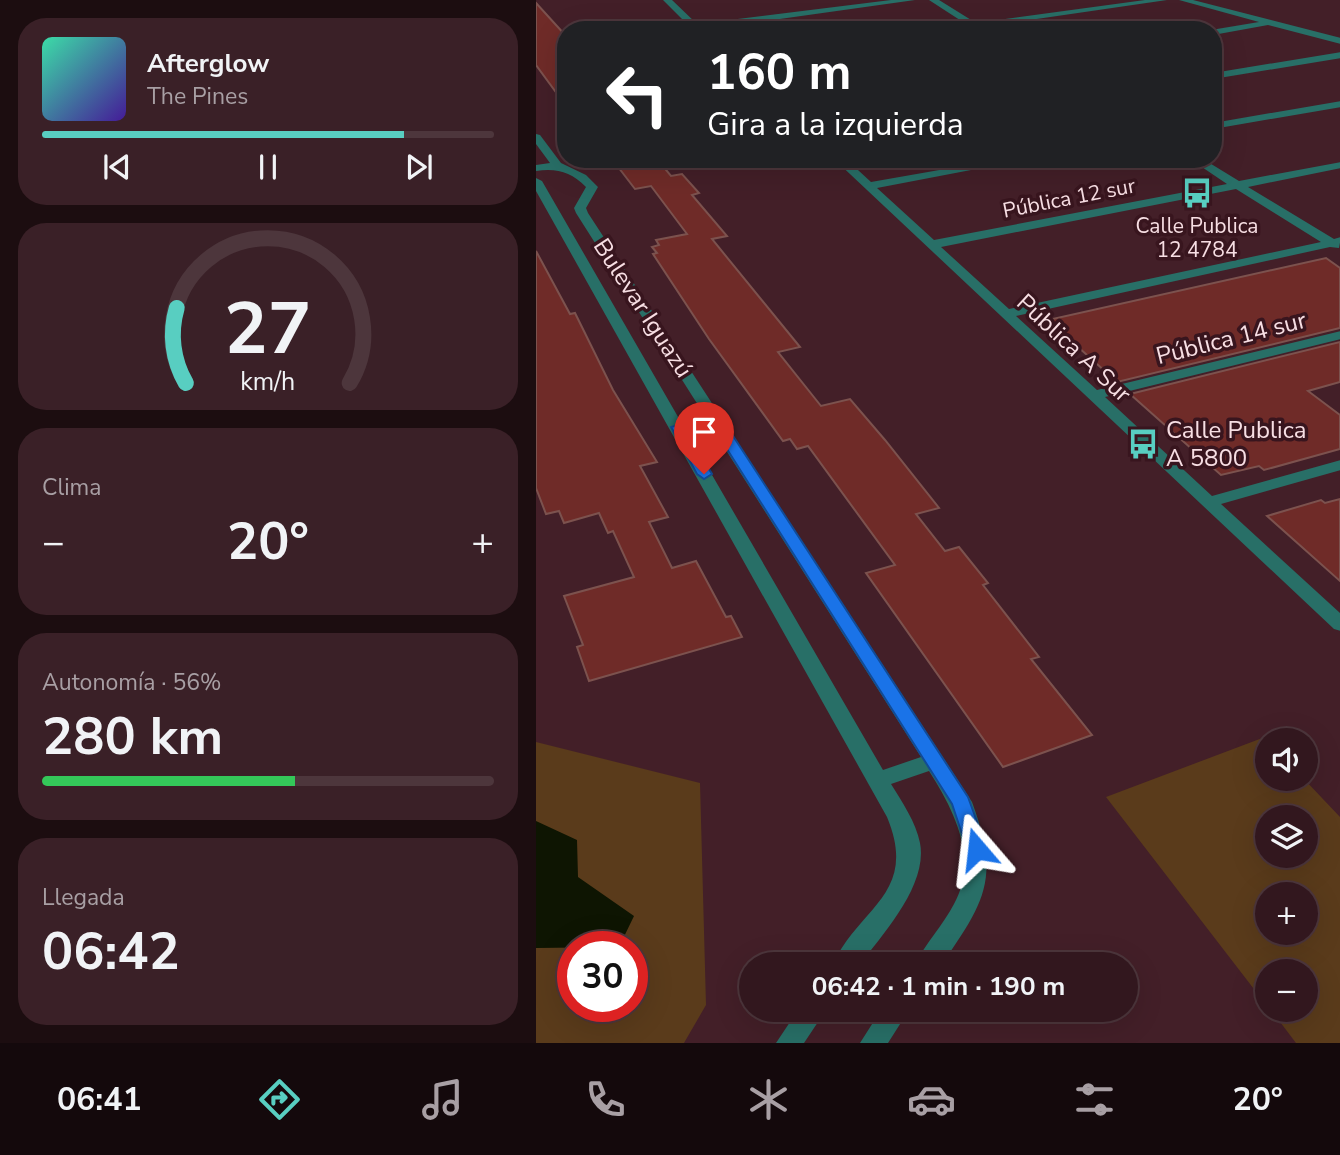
<!DOCTYPE html>
<html lang="es">
<meta charset="utf-8">
<style>
body{margin:0;font-family:"Nunito Sans",sans-serif;background:#3a2027;color:#f1f3f6;height:100vh;display:flex;flex-direction:column;font-size:26px;white-space:nowrap}
*{box-sizing:border-box;margin:0}
p{font-size:23px;color:#a89fa4}
.icon{flex:none;width:38px;height:38px;fill:none;stroke:currentColor;stroke-width:2;stroke-linecap:round;stroke-linejoin:round}
.map{position:relative;flex:1;overflow:hidden}
.drawer{display:flex;flex-direction:column;gap:18px;padding:18px;background:#1c0d10;width:536px}
.drawer>*{flex:none}
.hud{position:absolute;left:21px;top:21px;width:665px;height:147px;border-radius:28px;box-shadow:0 7px 28px #0002,0 0 0 2px #4d363c;background:#202124;color:#fff;overflow:hidden}
.fabs{position:absolute;left:719px;top:728px;display:grid;gap:14px}
.fabs a{display:grid;place-items:center;width:63px;height:63px;border-radius:50%;background:#32171e;box-shadow:0 7px 28px #0002,0 0 0 2px #4d363c;font-size:35px}
.speed{position:absolute;left:21px;top:931px;display:flex;gap:14px;font-size:35px;font-weight:700;text-align:center}
.speed>*{display:grid;place-content:center;width:91px;height:91px;border-radius:50%;background:#32171e;box-shadow:0 7px 28px #0002,0 0 0 2px #4d363c;line-height:1}
.speed .limit{border:10px solid #d22;background:#fff;color:#111}
.pin{position:absolute;display:grid;place-items:center;width:60px;height:60px;color:#fff;margin:-72px -30px;border-radius:50% 50% 50% 0;rotate:-45deg;box-shadow:0 0 7px #0007}
.pin .icon{rotate:45deg}
.me{position:absolute;width:77px;margin:-38px;rotate:343deg;stroke-linejoin:round;filter:drop-shadow(0 0 5px #0008)}
.turn{display:flex;align-items:center;gap:24px;height:147px;padding:0 35px;font-size:32px}
.turn .icon{width:91px;height:91px;stroke-width:2.5}
.turn b{display:block;font-size:49px;line-height:60px}
.big{font-size:52px;font-weight:700;line-height:1.1}
.drawer .tile{flex:1;display:flex;flex-direction:column;justify-content:center;gap:10px;min-width:0;padding:0 24px;border-radius:28px;background:#3a2027}
.drawer .dial{align-items:center;gap:0}
.dial svg{height:182px;overflow:visible;fill:none;stroke:#4d363c;stroke-width:7;stroke-linecap:round;text-anchor:middle}
.dial text{fill:#f1f3f6;stroke:none}
.song{display:flex;align-items:center;gap:21px}
.cover{width:84px;height:84px;border-radius:10px;background:linear-gradient(135deg,hsl(160 70% 55%),hsl(260 70% 35%))}
.played{height:7px;border-radius:4px;background:linear-gradient(90deg,#58cec1 80%,#4d363c 80%)}
.keys{display:flex;justify-content:space-around;direction:ltr}
.heat{display:flex;justify-content:space-between;align-items:center;font-size:38px;direction:ltr}
.charge{height:10px;border-radius:5px;background:linear-gradient(90deg,#34c759 56%,#4d363c 0)}
.trip{position:absolute;left:203px;top:952px;width:399px;height:70px;border-radius:35px;background:#32171e;box-shadow:0 7px 28px #0002,0 0 0 2px #4d363c;font-weight:700;line-height:70px;text-align:center}
.tabs{display:flex;height:112px;justify-content:space-around;align-items:center;background:#14090c;color:#a89fa4}
.tabs .icon{width:49px;height:49px}
.tabs .active{color:#58cec1}
.tabs b{font-size:32px;color:#f1f3f6}
main{display:flex;flex:1;min-height:0}
.map>svg:first-child{display:block}
.green{fill:#5a3b1b;fill-rule:evenodd}
.water{fill:#0e1502}
.building{fill:#6f2b28;stroke:#7c524e;stroke-width:2}
.lines{fill:none;stroke-linecap:round;stroke-linejoin:round}
.street{fill:#286f67;fill-rule:evenodd}
.route{fill:#1a73e8;stroke:#114b97;stroke-width:2}
.labels{text-anchor:middle;dominant-baseline:central;stroke-width:7;stroke-linejoin:round;paint-order:stroke}
.far-street-label{font-size:21px;fill:#f7dee3;stroke:#38151e}
.far-poi-label{font-size:21px;fill:#f7dee3;stroke:#38151e}
.street-label{font-size:24px;fill:#f7dee3;stroke:#38151e}
.poi-label{font-size:24px;fill:#f7dee3;stroke:#38151e;text-anchor:start}
</style>
<main>
<section class="drawer">
<div class="tile">
<div class="song"><i class="cover"></i><div><b>Afterglow</b><p>The Pines</p></div></div>
<div class="played"></div>
<div class="keys"><svg class="icon" aria-label="previous" viewBox="0 0 24 24"><path d="M18 5L8 12l10 7zM5 5v14"/></svg><svg class="icon" aria-label="pause" viewBox="0 0 24 24"><path d="M8 5v14M16 5v14"/></svg><svg class="icon" aria-label="next" viewBox="0 0 24 24"><path d="M6 5l10 7-10 7zM19 5v14"/></svg></div>
</div>
<div class="tile dial"><svg viewBox="0 0 100 80">
<path d="M14 69A42 42 0 1 1 86 69"/>
<path d="M14 69A42 42 0 0 1 10 36" stroke="#58cec1"/>
<text x="50" y="56" font-size="32" font-weight="700">27</text>
<text x="50" y="72" font-size="11">km/h</text>
</svg></div>
<div class="tile"><p>Clima</p>
<div class="heat"><a>−</a><b class="big">20°</b><a>+</a></div>
</div>
<div class="tile"><p>Autonomía · 56%</p><b class="big">280 km</b><div class="charge"></div></div>
<div class="tile"><p>Llegada</p><b class="big">06:42</b></div>
</section>
<div class="map">
<svg width="805" height="1043" viewBox="0 0 805 1043">
<rect width="100%" height="100%" fill="#431f28"/>
<!-- green -->
<path class="green" d="M 729,737 L 732,740 L 732,779 L 768,779 L 804,817 L 804,1043 L 760,1043 L 735,1010 L 770,1010 L 770,971 L 732,971 L 731,1006 L 570,797 ZM 732,817 L 770,817 L 770,856 L 732,856 ZM 732,894 L 770,894 L 770,933 L 732,933 Z
M 0,742 L 164,783 L 170,1005 L 148,1043 L 0,1043 ZM 37,947 L 96,947 L 96,1006 L 37,1006 Z"/>
<!-- water -->
<path class="water" d="M 0,821 L 41,840 L 42,877 L 98,916 L 83,947 L 0,948 Z"/>
<!-- building -->
<path class="building" d="M 0,3 L 30,36 L 30,106 L 0,65 Z
M 76,159 L 121,159 L 135,176 L 146,174 L 163,193 L 156,195 L 191,236 L 176,239 L 264,347 L 242,352 L 285,406 L 314,399 L 349,440 L 403,508 L 380,514 L 409,551 L 423,547 L 452,583 L 447,585 L 503,657 L 495,659 L 556,735 L 467,767 L 330,573 L 359,565 L 272,446 L 261,449 L 254,439 L 247,441 L 173,339 L 117,254 L 121,253 L 116,247 L 123,245 L 120,240 L 151,234 L 115,186 L 99,189 Z
M 0,251 L 34,314 L 39,313 L 77,390 L 121,462 L 104,466 L 132,517 L 113,522 L 136,568 L 160,561 L 190,617 L 195,616 L 206,637 L 53,681 L 41,647 L 47,645 L 28,596 L 98,577 L 77,531 L 72,533 L 63,513 L 28,523 L 23,511 L 10,514 L 0,488 Z
M 790,258 L 804,268 L 804,328 L 581,382 L 512,320 Z
M 804,342 L 804,382 L 772,391 L 804,415 L 804,449 L 728,470 L 723,466 L 685,475 L 594,394 Z
M 804,499 L 804,581 L 731,516 L 785,500 L 789,503 Z"/>
<g class="lines">
<!-- street -->
<path class="street" d="M 127,0 L 136,0 L 161,24 L 355,0 L 379,0 L 166,30 L 157,30 Z
M 393,0 L 403,0 L 440,23 L 609,0 L 631,0 L 446,27 L 445,30 L 402,30 L 430,24 Z
M 643,0 L 657,0 L 805,38 L 805,44 L 732,25 L 677,35 L 675,30 L 723,22 Z
M 805,52 L 805,58 L 677,79 L 677,73 Z
M 805,101 L 805,107 L 677,129 L 677,123 Z
M 0,134 L 4,135 L 25,163 L 50,175 L 62,187 L 50,208 L 52,213 L 436,802 C 464,878 450,900 406,964 L 379,964 C 390,943 407,925 418,904 C 443,859 418,810 393,771 L 355,784 C 366,802 380,822 384,843 C 392,885 347,934 324,964 L 297,964 C 323,907 383,894 351,817 L 0,191 L 0,178 L 6,181 L 145,422 L 169,416 L 40,213 L 38,208 L 50,187 C 35,172 21,168 0,171 L 0,165 L 14,163 L 0,144 ZM 174,425 L 385,757 L 347,770 L 150,430 Z
M 298,159 L 310,159 L 335,182 L 466,159 L 492,159 L 341,188 L 398,240 L 691,184 L 654,159 L 667,159 L 703,181 L 805,162 L 805,168 L 712,187 L 798,239 L 805,237 L 803,248 L 794,247 L 480,316 L 561,390 L 805,331 L 805,339 L 569,397 L 676,496 L 805,460 L 805,470 L 685,504 L 805,614 L 805,631 L 798,629 ZM 700,189 L 785,242 L 473,309 L 405,247 Z
M 262,1010 L 290,1010 L 268,1043 L 240,1043 Z
M 345,1010 L 373,1010 L 352,1043 L 324,1043 Z"/>
</g>
<!-- route -->
<path class="route" d="M 179,414 L 186,419 L 432,797 L 451,849 L 448,855 L 433,855 L 416,804 L 175,424 L 150,430 L 176,474 L 168,479 L 161,474 L 135,427 Z"/>
<!-- icons -->
<defs>
<g id="bus-bare" transform="scale(2.415)"><path d="M-5-6H5V4H4V6H2V4H-2V6H-4V4H-5ZM-3.5-4V0h7V-4ZM-3.5 1.2v1.5H-2V1.2ZM2 1.2v1.5H3.5V1.2Z" fill="#58cec1" stroke="#38151e" stroke-width="2.5" paint-order="stroke"/></g>
</defs>
<g fill-rule="evenodd">
<use href="#bus-bare" x="661" y="193"/>
<use href="#bus-bare" x="607" y="444"/>
</g>
<g class="labels">
<!-- far-street labels -->
<g class="far-street-label">
<text transform="translate(533 198) rotate(-11)">Pública 12 sur</text>
</g>
<!-- far-poi labels -->
<g class="far-poi-label">
<text x="661" y="226">Calle Publica<tspan x="661" dy="24">12 4784</tspan></text>
</g>
<!-- street labels -->
<g class="street-label">
<text transform="translate(107 308) rotate(57)">Bulevar Iguazú</text>
<text transform="translate(695 338) rotate(-14)">Pública 14 sur</text>
<text transform="translate(538 348) rotate(43)">Pública A Sur</text>
</g>
<!-- poi labels -->
<g class="poi-label">
<text x="630" y="430">Calle Publica<tspan x="630" dy="28">A 5800</tspan></text>
</g>
</g>
</svg>
<div class="fabs">
<a><svg class="icon" aria-label="sound" viewBox="0 0 24 24"><path d="M4 9h4l5-4v14l-5-4H4zM17 9q2 3 0 6"/></svg></a>
<a><svg class="icon" aria-label="layers" viewBox="0 0 24 24"><path d="M12 4l9 5-9 5-9-5zM3 14l9 5 9-5"/></svg></a>
<a>+</a>
<a>−</a>
</div>
<div class="speed"><div class="limit">30</div></div>
<div class="pin" style="left:168px;top:474px;background:#d93025"><svg class="icon" aria-label="arrive" viewBox="0 0 24 24"><path d="M6 21V4h12l-3 4 3 4H6"/></svg></div>
<svg class="me" style="left:441px;top:849px" viewBox="-20 -20 40 40"><path d="M0-17L14 15 0 8-14 15z" fill="#1a73e8" stroke="#fff" stroke-width="4"/></svg>
<div class="trip">06:42 · 1 min · 190 m</div>
<div class="hud">
<div class="turn"><svg class="icon" aria-label="left" viewBox="0 0 24 24"><path d="M17 20v-9H6M10 6l-5 5 5 5"/></svg><div><b>160 m</b>Gira a la izquierda</div></div>
</div>
</div>
</main>
<nav class="tabs">
<b>06:41</b>
<svg class="icon active" aria-label="directions" viewBox="0 0 24 24"><path d="M12 3l9 9-9 9-9-9zM9 14v-3h6M13 9l2 2-2 2"/></svg>
<svg class="icon" aria-label="music" viewBox="0 0 24 24"><path d="M9 18V5l10-2v13"/><circle cx="6" cy="18" r="3"/><circle cx="16" cy="16" r="3"/></svg>
<svg class="icon" aria-label="phone" viewBox="0 0 24 24"><path d="M5 4h4l2 5-3 2q2 4 5 5l2-3 5 2v4C11 20 4 13 5 4z"/></svg>
<svg class="icon" aria-label="climate" viewBox="0 0 24 24"><path d="M12 3v18M4 7l16 10M4 17L20 7"/></svg>
<svg class="icon" aria-label="car" viewBox="0 0 24 24"><path d="M5 17H2v-5l4-1 3-4h7l3 4 3 1v5h-3M9 17h6M6 11h13"/><circle cx="7" cy="17" r="2"/><circle cx="17" cy="17" r="2"/></svg>
<svg class="icon" aria-label="filters" viewBox="0 0 24 24"><path d="M4 7h16M4 17h16"/><circle cx="9" cy="7" r="2"/><circle cx="15" cy="17" r="2"/></svg>
<b>20°</b>
</nav>
